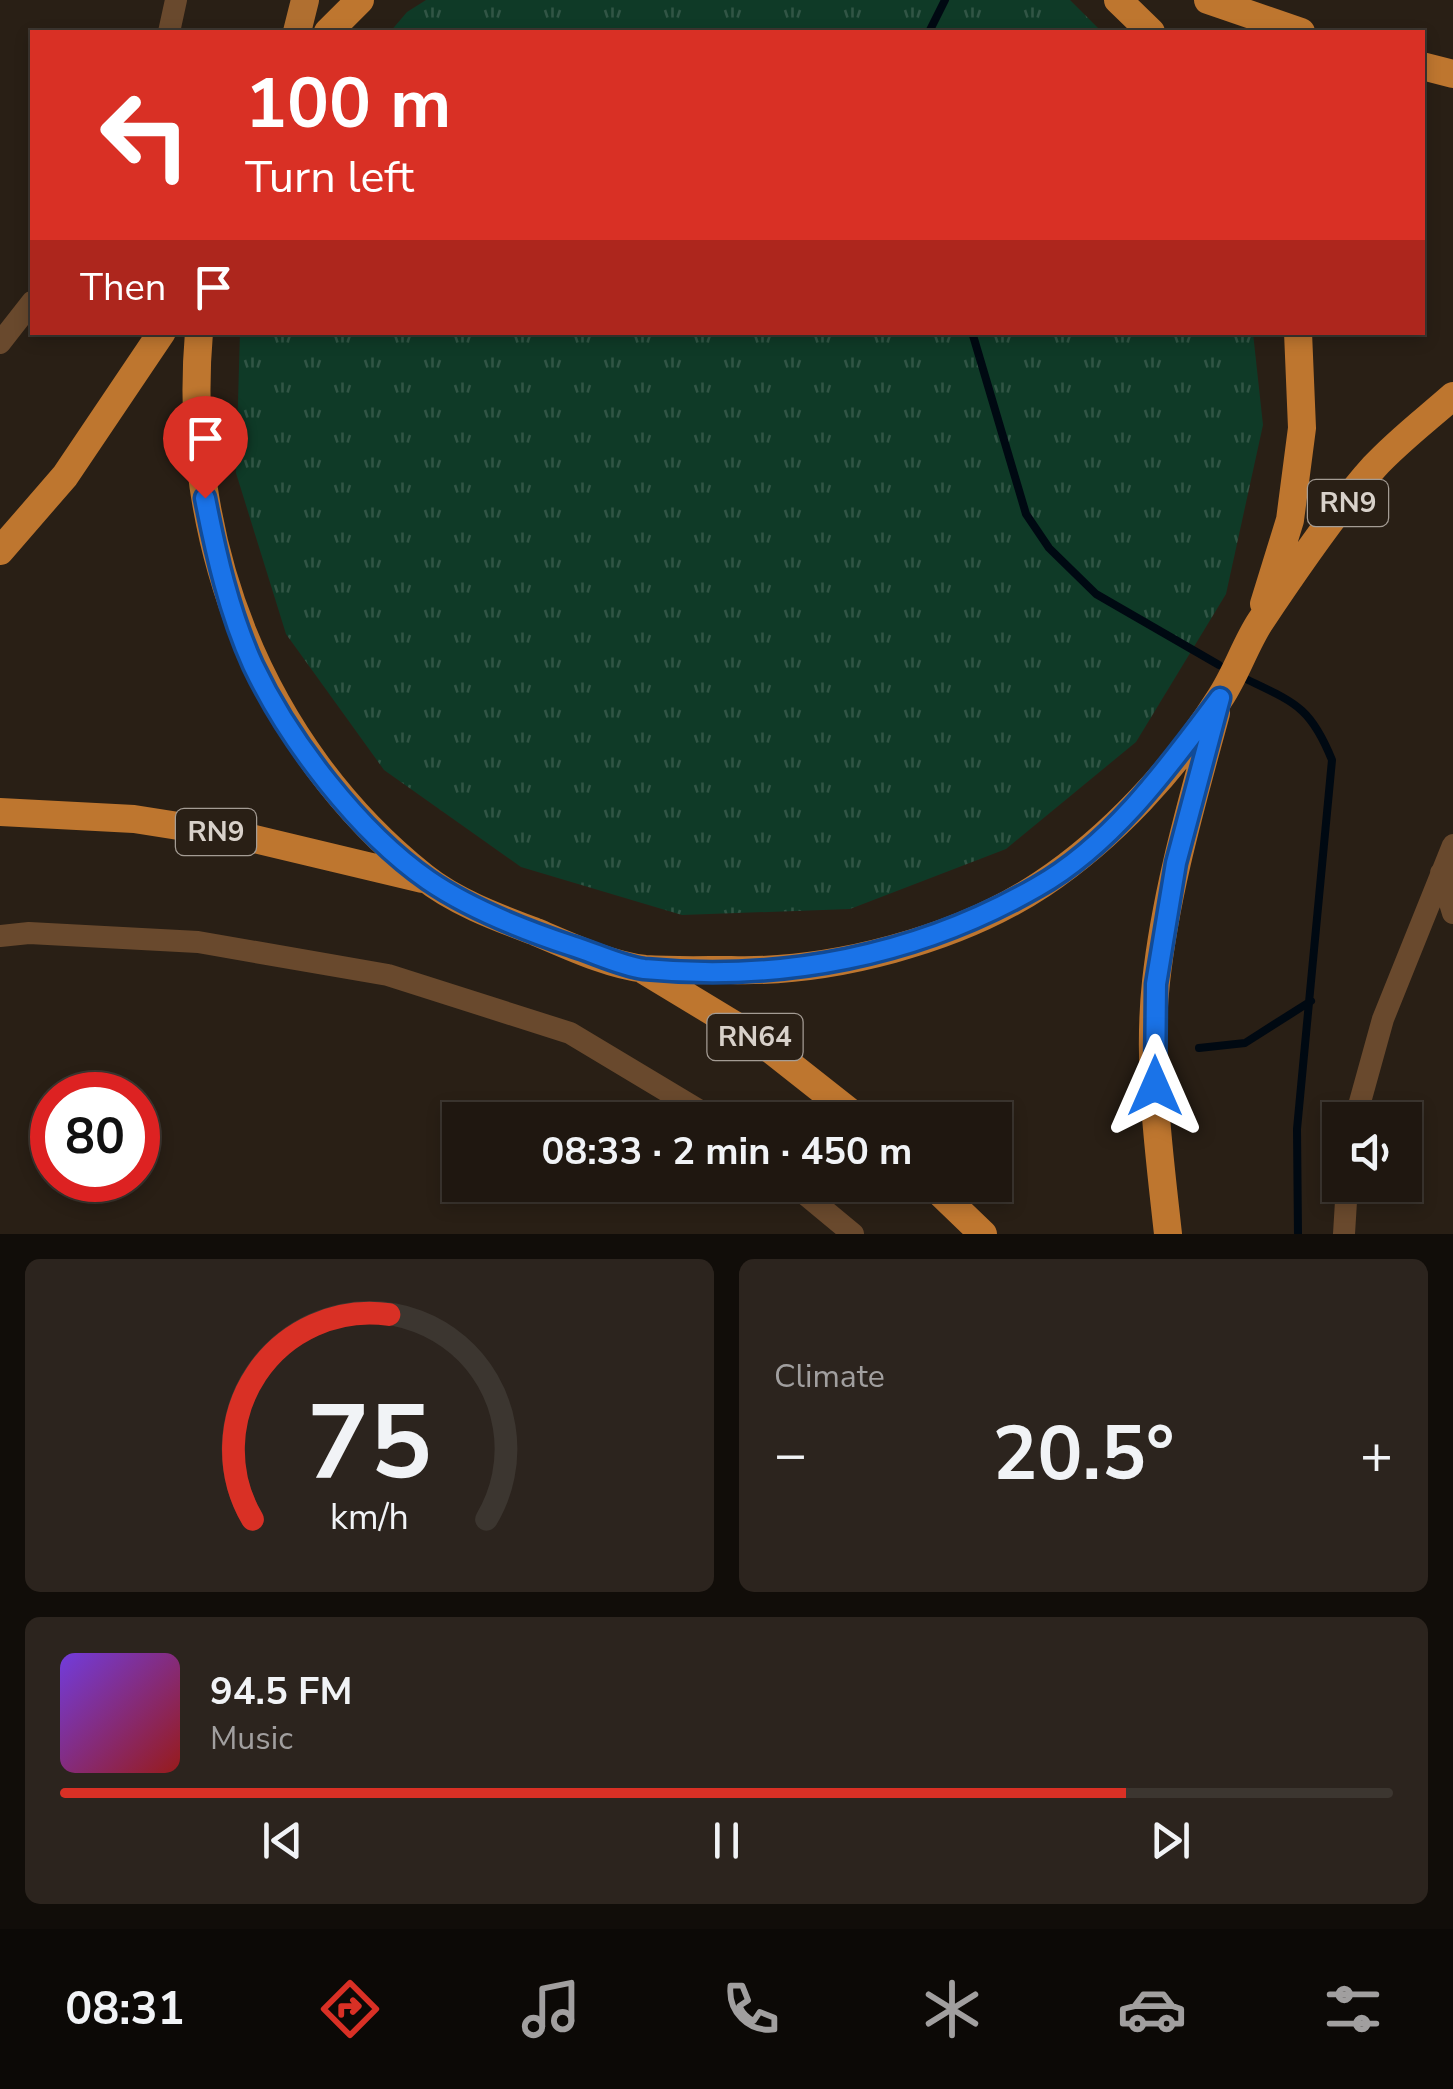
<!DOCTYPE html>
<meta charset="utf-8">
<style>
body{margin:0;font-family:"Nunito Sans",sans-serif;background:#2c241e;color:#f1f3f6;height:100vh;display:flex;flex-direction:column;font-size:38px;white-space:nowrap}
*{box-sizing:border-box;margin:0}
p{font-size:32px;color:#a19f9f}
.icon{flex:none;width:55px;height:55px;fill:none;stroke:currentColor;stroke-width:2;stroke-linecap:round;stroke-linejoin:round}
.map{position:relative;height:1234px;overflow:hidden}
.sheet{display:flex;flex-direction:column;gap:25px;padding:25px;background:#110d09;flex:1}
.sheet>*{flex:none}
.hud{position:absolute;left:30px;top:30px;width:1395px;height:305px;border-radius:0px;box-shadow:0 5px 15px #0003,0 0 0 2px #3c3630;background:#d93025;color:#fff;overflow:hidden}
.buttons{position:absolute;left:1322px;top:1102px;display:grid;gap:20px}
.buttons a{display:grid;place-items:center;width:100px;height:100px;border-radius:0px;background:#1f1710;box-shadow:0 5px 15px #0003,0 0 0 2px #3c3630;font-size:50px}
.speed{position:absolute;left:30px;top:1072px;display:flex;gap:20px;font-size:50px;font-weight:700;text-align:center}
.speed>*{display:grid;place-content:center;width:130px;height:130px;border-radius:50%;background:#1f1710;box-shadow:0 5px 15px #0003,0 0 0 2px #3c3630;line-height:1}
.speed .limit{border:15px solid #d22;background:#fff;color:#111}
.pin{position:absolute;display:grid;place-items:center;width:85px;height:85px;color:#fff;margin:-102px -42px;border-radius:50% 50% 50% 0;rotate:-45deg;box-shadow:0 0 10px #0007}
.pin .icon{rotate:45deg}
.me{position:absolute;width:110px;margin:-55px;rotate:0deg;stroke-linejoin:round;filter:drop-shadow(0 0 8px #0008)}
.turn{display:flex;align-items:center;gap:35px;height:210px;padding:0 50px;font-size:45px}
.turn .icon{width:130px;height:130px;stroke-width:2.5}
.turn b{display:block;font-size:70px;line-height:85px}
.then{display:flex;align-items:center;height:95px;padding:0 50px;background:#0003;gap:20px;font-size:38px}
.big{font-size:75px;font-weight:700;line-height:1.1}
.sheet .card{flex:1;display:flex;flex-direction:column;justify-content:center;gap:15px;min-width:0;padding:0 35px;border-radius:15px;background:#2c241e}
.sheet .dial{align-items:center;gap:0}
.dial svg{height:260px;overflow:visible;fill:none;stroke:#3c3630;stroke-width:7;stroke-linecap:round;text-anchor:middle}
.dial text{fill:#f1f3f6;stroke:none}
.song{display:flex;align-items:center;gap:30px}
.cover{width:120px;height:120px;border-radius:15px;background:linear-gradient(135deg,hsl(260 70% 55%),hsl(0 70% 35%))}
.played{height:10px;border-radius:5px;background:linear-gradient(90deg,#d93025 80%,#3c3630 80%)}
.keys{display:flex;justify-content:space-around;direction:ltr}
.heat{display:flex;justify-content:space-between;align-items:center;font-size:55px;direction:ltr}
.sheet .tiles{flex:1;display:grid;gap:25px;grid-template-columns:1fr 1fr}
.card:last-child{grid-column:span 2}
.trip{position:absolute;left:442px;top:1102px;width:570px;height:100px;border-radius:0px;background:#1f1710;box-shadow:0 5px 15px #0003,0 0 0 2px #3c3630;font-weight:700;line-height:100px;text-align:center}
.menu{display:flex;height:160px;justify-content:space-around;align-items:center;background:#0c0906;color:#a19f9f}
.menu .icon{width:70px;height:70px}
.menu .current{color:#d93025}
.menu b{font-size:45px;color:#f1f3f6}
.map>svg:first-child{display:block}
.grass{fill:url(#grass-tufts)}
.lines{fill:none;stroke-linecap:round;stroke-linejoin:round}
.stream{stroke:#000912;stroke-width:8}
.minor{stroke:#69492d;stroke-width:22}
.primary{stroke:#b06f30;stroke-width:28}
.trunk{stroke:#be762f;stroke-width:28}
.route-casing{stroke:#114b97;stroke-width:25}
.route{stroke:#1a73e8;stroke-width:18}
.labels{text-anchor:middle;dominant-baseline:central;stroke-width:10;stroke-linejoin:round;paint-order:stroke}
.shield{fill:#291f15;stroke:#a49c94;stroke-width:2.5}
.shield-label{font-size:28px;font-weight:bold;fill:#d8d1ca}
</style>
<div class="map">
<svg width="1453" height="1234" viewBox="0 0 1453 1234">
<defs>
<pattern id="grass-tufts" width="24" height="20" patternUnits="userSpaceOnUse" patternTransform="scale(2.5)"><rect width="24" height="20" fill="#0f3a27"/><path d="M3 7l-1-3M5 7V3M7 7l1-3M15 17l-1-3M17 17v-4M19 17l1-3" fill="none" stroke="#315545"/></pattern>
</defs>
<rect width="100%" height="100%" fill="#291f15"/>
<!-- grass -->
<path class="grass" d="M 426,0 L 1070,0 L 1102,32 L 390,32 L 407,12 Z
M 240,332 L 1253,333 L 1263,425 L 1226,594 L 1136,742 L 1006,849 L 850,909 L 682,915 L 521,867 L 384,770 L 286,634 L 236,473 Z"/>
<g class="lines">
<!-- stream -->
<path class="stream" d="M 929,32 L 945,0
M 972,332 L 1026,514 L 1049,548 L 1096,594 L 1219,665
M 1248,680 C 1296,703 1311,708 1332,760 L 1297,1129 L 1298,1234
M 1199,1048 L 1245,1043 L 1311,1001"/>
<!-- minor -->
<path class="minor" d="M 169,32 L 176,0
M 0,343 L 32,302
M 1441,873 L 1453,913
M 0,936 L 29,933 L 198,942 L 388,975 L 570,1033 L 715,1120
M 1355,1120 L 1383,1019 L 1453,845
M 794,1185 L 853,1234
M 1344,1234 L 1347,1185"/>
<!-- primary -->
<path class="primary" d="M 297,32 L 305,0"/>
<!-- trunk -->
<path class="trunk" d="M 1118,0 L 1151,32
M 1208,0 L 1301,32
M 328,32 L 360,0
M 1422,66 L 1453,74
M 199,332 C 181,540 260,746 424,877 C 455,902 499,918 536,932 C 569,946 609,965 645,969 C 673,971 703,970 731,970 C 831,973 958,940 1042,884 C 1111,838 1176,768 1220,698 C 1236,674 1245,645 1260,622 C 1292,574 1336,509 1374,467 C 1398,441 1427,419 1453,396
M 0,551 L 65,476 L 162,332
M 1264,604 L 1290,520 L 1302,428 L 1298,332
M 0,812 L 134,819 L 242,836 L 422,879
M 642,969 L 756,1038 L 860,1120
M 932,1185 L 983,1234
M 1168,1234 C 1159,1151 1147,1065 1156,982 C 1166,890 1192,802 1216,713"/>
</g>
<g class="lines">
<!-- route casing -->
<g class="route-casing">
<path id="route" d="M 205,498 C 216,554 229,612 253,665 C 289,741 359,832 428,880 C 470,909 524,930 572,946 C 595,953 621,966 644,969 C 782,982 917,956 1037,887 C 1113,844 1169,766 1220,698 L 1176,863 L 1156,984 L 1155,1086"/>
</g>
<!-- route -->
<use href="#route" class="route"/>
</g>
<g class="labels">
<!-- shield labels -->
<g class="shield">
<rect x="1308" y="480" width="80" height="46" rx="8"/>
<rect x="176" y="809" width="80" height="46" rx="8"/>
<rect x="707.5" y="1014" width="95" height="46" rx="8"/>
</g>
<g class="shield-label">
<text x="1348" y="503">RN9</text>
<text x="216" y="832">RN9</text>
<text x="755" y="1037">RN64</text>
</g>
</g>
</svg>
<div class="buttons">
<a><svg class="icon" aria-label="sound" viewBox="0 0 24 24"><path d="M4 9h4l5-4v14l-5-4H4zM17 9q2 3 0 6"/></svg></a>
</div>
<div class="speed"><div class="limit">80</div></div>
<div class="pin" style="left:205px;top:498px;background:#d93025"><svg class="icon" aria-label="arrive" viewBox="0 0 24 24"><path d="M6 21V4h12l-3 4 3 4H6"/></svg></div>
<svg class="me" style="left:1155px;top:1086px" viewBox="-20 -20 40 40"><path d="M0-17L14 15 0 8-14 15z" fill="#1a73e8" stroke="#fff" stroke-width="4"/></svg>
<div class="trip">08:33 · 2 min · 450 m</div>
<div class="hud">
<div class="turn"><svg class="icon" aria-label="left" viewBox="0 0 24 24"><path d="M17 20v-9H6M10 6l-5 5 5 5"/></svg><div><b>100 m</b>Turn left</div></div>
<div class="then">Then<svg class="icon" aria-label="arrive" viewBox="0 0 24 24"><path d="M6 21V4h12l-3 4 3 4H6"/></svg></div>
</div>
</div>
<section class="sheet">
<div class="tiles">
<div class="card dial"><svg viewBox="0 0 100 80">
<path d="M14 69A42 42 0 1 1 86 69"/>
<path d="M14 69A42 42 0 0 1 56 6" stroke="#d93025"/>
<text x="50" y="56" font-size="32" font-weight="700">75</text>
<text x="50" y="72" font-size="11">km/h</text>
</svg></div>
<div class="card"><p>Climate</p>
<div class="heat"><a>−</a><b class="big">20.5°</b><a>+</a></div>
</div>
<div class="card">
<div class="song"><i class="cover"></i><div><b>94.5 FM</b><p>Music</p></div></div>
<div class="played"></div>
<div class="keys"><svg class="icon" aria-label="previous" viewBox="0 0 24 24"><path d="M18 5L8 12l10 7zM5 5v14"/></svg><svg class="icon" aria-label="pause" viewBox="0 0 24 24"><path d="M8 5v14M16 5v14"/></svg><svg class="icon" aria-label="next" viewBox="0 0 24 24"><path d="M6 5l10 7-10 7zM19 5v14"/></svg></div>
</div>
</div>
</section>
<nav class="menu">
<b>08:31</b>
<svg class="icon current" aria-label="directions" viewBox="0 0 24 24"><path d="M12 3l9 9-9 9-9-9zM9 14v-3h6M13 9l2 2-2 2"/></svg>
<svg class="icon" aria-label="music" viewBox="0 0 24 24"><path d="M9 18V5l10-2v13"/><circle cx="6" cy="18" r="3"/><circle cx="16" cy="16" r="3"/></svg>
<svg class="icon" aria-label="phone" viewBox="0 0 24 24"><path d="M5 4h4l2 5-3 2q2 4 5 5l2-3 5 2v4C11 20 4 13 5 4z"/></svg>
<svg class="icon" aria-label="climate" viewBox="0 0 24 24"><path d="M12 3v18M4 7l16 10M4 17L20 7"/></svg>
<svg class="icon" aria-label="car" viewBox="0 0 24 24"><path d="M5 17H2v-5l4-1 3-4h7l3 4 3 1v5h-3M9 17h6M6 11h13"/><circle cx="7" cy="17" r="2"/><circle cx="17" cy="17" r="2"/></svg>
<svg class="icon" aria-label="filters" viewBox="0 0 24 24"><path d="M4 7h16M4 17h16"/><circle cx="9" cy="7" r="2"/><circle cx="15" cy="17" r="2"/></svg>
</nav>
